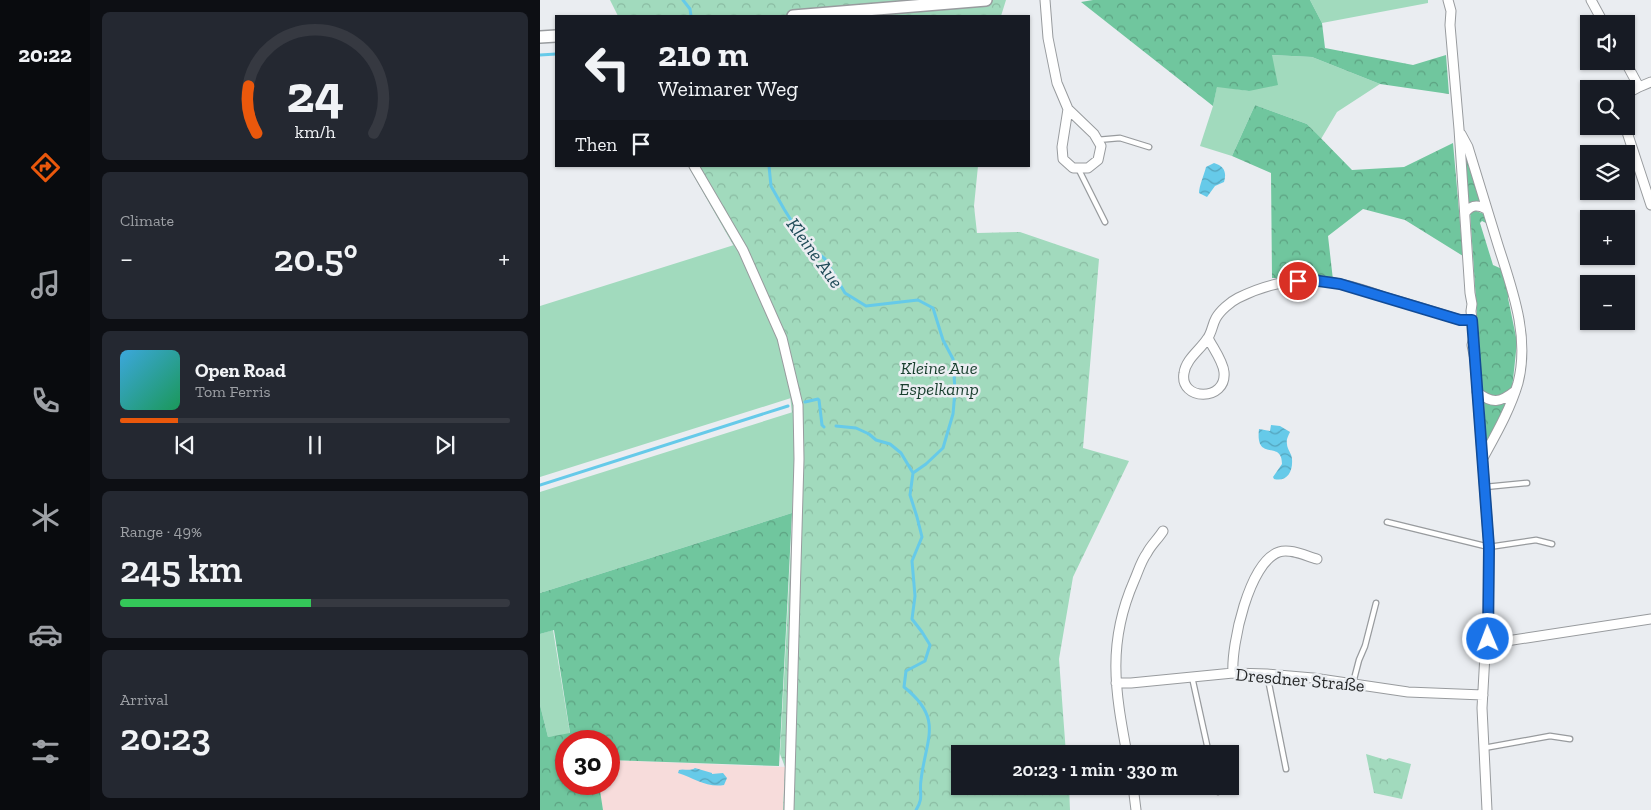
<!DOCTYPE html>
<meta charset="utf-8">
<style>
body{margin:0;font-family:"Zilla Slab",serif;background:#242831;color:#f1f3f6;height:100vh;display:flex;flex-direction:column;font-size:19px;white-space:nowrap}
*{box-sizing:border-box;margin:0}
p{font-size:16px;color:#9ea1a6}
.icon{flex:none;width:28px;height:28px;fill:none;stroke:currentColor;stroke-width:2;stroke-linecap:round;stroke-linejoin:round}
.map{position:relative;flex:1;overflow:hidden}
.panel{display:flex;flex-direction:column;gap:12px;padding:12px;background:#0d0f14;width:450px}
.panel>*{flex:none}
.guide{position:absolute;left:15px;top:15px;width:475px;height:152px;border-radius:0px;box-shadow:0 1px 4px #0004;background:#171b24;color:#f1f3f6;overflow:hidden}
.controls{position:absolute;left:1040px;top:15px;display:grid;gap:10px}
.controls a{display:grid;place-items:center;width:55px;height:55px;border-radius:0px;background:#171b24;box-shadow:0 1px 4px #0004;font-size:25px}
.speed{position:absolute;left:15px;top:730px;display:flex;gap:10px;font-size:25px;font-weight:700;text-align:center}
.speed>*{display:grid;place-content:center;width:65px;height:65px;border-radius:50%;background:#171b24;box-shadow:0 1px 4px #0004;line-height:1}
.speed .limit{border:8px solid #d22;background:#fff;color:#111}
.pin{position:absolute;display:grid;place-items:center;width:42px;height:42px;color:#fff;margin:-21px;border:2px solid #fff;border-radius:50%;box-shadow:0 1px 5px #0007}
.me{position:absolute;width:55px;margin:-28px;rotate:359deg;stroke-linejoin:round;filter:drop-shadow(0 0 4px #0008)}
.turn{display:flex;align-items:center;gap:18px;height:105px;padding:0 20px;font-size:22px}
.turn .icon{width:65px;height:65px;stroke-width:2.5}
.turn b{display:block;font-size:35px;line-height:42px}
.then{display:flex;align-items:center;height:48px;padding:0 20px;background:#0003;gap:10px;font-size:19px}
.big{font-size:38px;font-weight:600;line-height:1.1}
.panel .widget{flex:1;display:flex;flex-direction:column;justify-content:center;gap:8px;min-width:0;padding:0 18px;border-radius:8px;background:#242831}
.panel .dial{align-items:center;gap:0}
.dial svg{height:130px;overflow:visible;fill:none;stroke:#363941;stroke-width:7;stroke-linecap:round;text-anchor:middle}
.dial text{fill:#f1f3f6;stroke:none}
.song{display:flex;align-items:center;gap:15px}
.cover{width:60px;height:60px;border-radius:8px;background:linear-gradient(135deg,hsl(200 70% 55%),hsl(150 70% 35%))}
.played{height:5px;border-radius:2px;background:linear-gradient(90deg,#ea580c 15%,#363941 15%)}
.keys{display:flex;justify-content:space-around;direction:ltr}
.heat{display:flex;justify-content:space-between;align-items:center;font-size:28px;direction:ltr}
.charge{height:8px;border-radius:4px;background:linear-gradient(90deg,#34c759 49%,#363941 0)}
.trip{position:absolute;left:411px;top:745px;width:288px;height:50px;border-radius:0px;background:#171b24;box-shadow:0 1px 4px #0004;font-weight:600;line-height:50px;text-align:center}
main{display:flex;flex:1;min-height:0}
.dock{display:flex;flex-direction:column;width:90px;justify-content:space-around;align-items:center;background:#090b0e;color:#9ea1a6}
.dock .icon{width:35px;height:35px}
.dock .on{color:#ea580c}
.dock b{font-size:22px;color:#f1f3f6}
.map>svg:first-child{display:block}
.commercial{fill:#f7dcdb}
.grass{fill:#a1dabd}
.forest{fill:url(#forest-crowns)}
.park{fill:url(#park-crowns)}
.water{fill:url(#water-waves)}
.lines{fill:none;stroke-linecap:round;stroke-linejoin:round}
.stream{stroke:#66cae9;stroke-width:3}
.service-casing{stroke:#989b9e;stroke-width:7}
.minor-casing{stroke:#989b9e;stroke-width:11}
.tertiary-casing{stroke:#989b9e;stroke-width:14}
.service{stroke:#fff;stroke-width:4.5}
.minor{stroke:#fff;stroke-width:9}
.tertiary{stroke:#fff;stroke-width:11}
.route-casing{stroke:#114b97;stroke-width:12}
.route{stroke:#1a73e8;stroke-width:9}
.labels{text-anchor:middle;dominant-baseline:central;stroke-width:5;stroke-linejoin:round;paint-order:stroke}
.park-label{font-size:18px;font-style:italic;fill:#193f2e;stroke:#eaedf1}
.street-label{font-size:18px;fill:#262829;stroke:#eaedf1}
.water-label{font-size:19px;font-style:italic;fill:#1e4a57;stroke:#eaedf1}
</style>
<main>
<nav class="dock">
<b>20:22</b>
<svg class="icon on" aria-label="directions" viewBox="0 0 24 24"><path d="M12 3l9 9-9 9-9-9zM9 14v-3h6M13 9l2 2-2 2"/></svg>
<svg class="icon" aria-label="music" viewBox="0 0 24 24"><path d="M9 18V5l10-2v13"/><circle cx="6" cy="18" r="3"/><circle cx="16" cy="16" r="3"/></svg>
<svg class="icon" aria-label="phone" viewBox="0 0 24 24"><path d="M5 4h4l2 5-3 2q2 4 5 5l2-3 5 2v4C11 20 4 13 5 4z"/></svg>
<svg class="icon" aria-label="climate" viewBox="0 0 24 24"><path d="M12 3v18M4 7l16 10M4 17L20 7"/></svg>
<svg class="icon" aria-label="car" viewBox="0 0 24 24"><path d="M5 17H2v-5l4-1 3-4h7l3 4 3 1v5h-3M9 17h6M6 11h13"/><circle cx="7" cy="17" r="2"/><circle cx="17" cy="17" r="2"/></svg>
<svg class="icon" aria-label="filters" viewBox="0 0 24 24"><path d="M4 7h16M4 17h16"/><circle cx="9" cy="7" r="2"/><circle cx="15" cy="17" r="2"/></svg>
</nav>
<section class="panel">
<div class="widget dial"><svg viewBox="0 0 100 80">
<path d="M14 69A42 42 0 1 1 86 69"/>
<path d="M14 69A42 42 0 0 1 9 40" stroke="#ea580c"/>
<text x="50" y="56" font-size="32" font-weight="700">24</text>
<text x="50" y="72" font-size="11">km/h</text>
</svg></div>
<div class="widget"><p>Climate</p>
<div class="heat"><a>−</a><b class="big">20.5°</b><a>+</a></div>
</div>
<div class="widget">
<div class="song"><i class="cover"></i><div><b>Open Road</b><p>Tom Ferris</p></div></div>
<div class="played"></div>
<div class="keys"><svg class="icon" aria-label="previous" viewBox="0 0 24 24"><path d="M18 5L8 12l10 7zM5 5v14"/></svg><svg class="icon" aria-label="pause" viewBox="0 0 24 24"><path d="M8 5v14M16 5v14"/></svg><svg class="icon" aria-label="next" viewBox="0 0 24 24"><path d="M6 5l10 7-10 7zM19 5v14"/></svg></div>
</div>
<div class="widget"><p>Range · 49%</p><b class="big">245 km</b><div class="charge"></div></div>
<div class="widget"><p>Arrival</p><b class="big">20:23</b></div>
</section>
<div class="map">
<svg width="1111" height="810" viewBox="0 0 1111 810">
<defs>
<pattern id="forest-crowns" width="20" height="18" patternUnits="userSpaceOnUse" patternTransform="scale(1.25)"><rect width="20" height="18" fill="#70c69e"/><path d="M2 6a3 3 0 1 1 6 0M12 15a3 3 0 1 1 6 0" fill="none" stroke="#5ca181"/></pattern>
<pattern id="park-crowns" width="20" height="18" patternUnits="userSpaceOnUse" patternTransform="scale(1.25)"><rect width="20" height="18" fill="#a1dabd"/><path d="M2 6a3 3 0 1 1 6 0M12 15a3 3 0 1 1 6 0" fill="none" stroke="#8abba2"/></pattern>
<pattern id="water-waves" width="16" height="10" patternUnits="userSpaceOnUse" patternTransform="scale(1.25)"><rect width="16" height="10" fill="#66cae9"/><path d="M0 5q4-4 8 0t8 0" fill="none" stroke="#54a4bd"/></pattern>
</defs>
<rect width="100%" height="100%" fill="#eaedf1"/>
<!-- commercial -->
<path class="commercial" d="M 69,760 L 245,767 L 243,810 L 63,810 L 59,784 L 69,784 Z"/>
<!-- grass -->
<path class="grass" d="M 770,0 L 888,0 L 888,3 L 782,23 Z
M 731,55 L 772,57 L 840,84 L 797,112 L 781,139 L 767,124 L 715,105 L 692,156 L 660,146 L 673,106 L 677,86 L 709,91 Z
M 194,245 L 217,287 L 238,339 L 251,398 L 0,477 L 0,306 Z
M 253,412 L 255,456 L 252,513 L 0,593 L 0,492 Z
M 13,630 L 30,734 L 8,737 L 0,705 L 0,634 Z"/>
<!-- forest -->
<path class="forest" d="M 553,0 L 770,0 L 782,23 L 785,48 L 873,65 L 906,55 L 909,94 L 840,84 L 772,57 L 732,55 L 738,85 L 709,91 L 677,87 L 673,106 L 541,2 Z
M 715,105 L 767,124 L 812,170 L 864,167 L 913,143 L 923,256 L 865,220 L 823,209 L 788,236 L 793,280 L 772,278 L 732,278 L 731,173 L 692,156 Z
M 926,156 L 943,203 L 927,206 Z
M 934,210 L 944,214 L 948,224 L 942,221 L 940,223 L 953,265 L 962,269 L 970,294 L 968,298 L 977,342 L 972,389 L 963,396 L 952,398 L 942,390 L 930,212 Z
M 944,400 C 953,407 959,404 969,400 L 946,445 Z
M 252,513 L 239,766 L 69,760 L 69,741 L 26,741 L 26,784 L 59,784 L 63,810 L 0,810 L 0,705 L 8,737 L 30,733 L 14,630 L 0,634 L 0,593 Z"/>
<!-- park -->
<path class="park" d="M 70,0 L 466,0 L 461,16 L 78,16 Z
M 148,166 L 438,166 L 434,206 L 437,233 L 480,232 L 559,259 L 543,448 L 589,461 L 533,577 L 519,659 L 526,754 L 420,754 L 420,786 L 529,786 L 530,810 L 243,810 L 245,767 L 240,754 L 256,453 L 250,395 L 237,339 L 216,285 Z
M 826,754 L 846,760 L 849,758 L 871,764 L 862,799 L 834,793 Z"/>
<!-- water -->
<path class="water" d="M 674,163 C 684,166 687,172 684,182 L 675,186 L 667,197 L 659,193 C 659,186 664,175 666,167 Z
M 731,425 L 740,426 L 750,432 C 748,436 746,440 747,444 C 747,449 752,454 752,459 C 753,472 747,482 734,479 L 733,477 L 742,464 C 742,439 715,463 719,429 L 730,431 Z
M 155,768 L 172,773 L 172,774 L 183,773 L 187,778 L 184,785 C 167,788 154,778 138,773 L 139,770 C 144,768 149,772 155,768 Z"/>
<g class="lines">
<!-- stream -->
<path class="stream" d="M 143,0 L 150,9 L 151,16
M 0,55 L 16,54
M 229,166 L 231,186 L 244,209 L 264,241 L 285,259 L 305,293 L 326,306 L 378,300 L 393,308 L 403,340 L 413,359 L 415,391 L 413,414 L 403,448 L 386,464 L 373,473 L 370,495 L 377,517 L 382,537 L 372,561 L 375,596 L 372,619 L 382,632 L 390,645 L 385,661 L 366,671 L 364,687 C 404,719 386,738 381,780 C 379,793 384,798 376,810
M 265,402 L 278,399 L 279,400 L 282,425 L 284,427
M 296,426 L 316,428 L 329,434 L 336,440 L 350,444 L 361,453 L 373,473
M 0,485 L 248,406"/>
<!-- service casing -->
<g class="service-casing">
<path id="service" d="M 557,140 L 580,138 L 609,147
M 538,168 L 565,222
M 945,487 L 987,483
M 847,522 L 949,547 L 996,540 L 1012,544
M 727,674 L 746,769
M 652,677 L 669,754
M 813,683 L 819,660 L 825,646 L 836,603
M 944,748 L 1010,736 L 1030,739
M 676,786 L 678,792"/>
</g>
<!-- minor casing -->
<g class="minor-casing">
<path id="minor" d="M 505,0 L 508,38 L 517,83 L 528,109 L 522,147 L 523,159 L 533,168 L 548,168 L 558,160 L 561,146 L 554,134 L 528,109
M 908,0 L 911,11 L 910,25 L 919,129 L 930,293 L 932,304 L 931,311 L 934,338 L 932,345 L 935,359 L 949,547 L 948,639 L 945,654 L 942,708 L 947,810
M 1051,0 L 1064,24
M 1085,61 L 1099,87 L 1086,94
M 1099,87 L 1111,82
M 1085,126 L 1111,205
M 921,134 L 928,147 C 938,180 948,213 958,245 C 972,289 990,336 978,383 C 970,410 956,434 943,458
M 154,166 L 203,250 L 242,338 L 258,405 L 259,459 L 249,810
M 925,213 C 931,205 937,204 946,209
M 668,338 C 673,348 683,361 684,372 C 687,402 639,401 644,373 C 646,359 660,350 667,339 C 672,333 672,325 676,318 C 680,311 690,302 698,298 C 730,282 765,276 800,284 C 815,287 830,292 844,297 C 869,304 895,312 920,320 L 932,320
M 937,392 C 952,404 960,403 975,391
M 947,644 L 1111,619
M 693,673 C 691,645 709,562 739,552 C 750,548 766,556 777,559
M 576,683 L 591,683 L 693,673 L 727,674 L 773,678 L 868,692 L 943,695
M 587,754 C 575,690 567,643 594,581 C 598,572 601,561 607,553 C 611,545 618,539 623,531
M 593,786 L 596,810"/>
</g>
<!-- tertiary casing -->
<g class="tertiary-casing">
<path id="tertiary" d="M 253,16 L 446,0
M 0,37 L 16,36"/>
</g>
<!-- service -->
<use href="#service" class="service"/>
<!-- minor -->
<use href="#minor" class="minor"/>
<!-- tertiary -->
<use href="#tertiary" class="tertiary"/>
</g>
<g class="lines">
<!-- route casing -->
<g class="route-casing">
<path id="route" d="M 758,281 L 772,280 L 800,284 L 920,320 L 932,320 L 949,547 L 948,639"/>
</g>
<!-- route -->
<use href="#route" class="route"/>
</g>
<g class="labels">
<!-- park labels -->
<g class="park-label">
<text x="399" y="368">Kleine Aue<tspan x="399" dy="21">Espelkamp</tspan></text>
</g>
<!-- street labels -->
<g class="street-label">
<text transform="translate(760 680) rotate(5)">Dresdner Straße</text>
</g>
<!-- water labels -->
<g class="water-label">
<text transform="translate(275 253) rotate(54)">Kleine Aue</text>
</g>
</g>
</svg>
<div class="controls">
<a><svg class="icon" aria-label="sound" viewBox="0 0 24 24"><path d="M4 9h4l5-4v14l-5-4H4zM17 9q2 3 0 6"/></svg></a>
<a><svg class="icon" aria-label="search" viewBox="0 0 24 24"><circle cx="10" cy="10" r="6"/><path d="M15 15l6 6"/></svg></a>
<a><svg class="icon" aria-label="layers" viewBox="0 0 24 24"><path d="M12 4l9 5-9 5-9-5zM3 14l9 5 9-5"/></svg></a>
<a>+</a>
<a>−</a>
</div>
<div class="speed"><div class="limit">30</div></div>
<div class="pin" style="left:758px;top:281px;background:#d93025"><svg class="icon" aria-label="arrive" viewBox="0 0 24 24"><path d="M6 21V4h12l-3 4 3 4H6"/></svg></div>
<svg class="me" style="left:948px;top:639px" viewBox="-20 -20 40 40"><circle r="17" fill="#1a73e8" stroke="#fff" stroke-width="3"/><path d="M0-11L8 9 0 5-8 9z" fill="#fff"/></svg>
<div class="trip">20:23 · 1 min · 330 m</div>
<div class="guide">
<div class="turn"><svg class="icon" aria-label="left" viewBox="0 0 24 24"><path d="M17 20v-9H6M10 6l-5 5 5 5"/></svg><div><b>210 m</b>Weimarer Weg</div></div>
<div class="then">Then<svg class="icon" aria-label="arrive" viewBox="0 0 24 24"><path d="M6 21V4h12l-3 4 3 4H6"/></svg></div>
</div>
</div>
</main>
